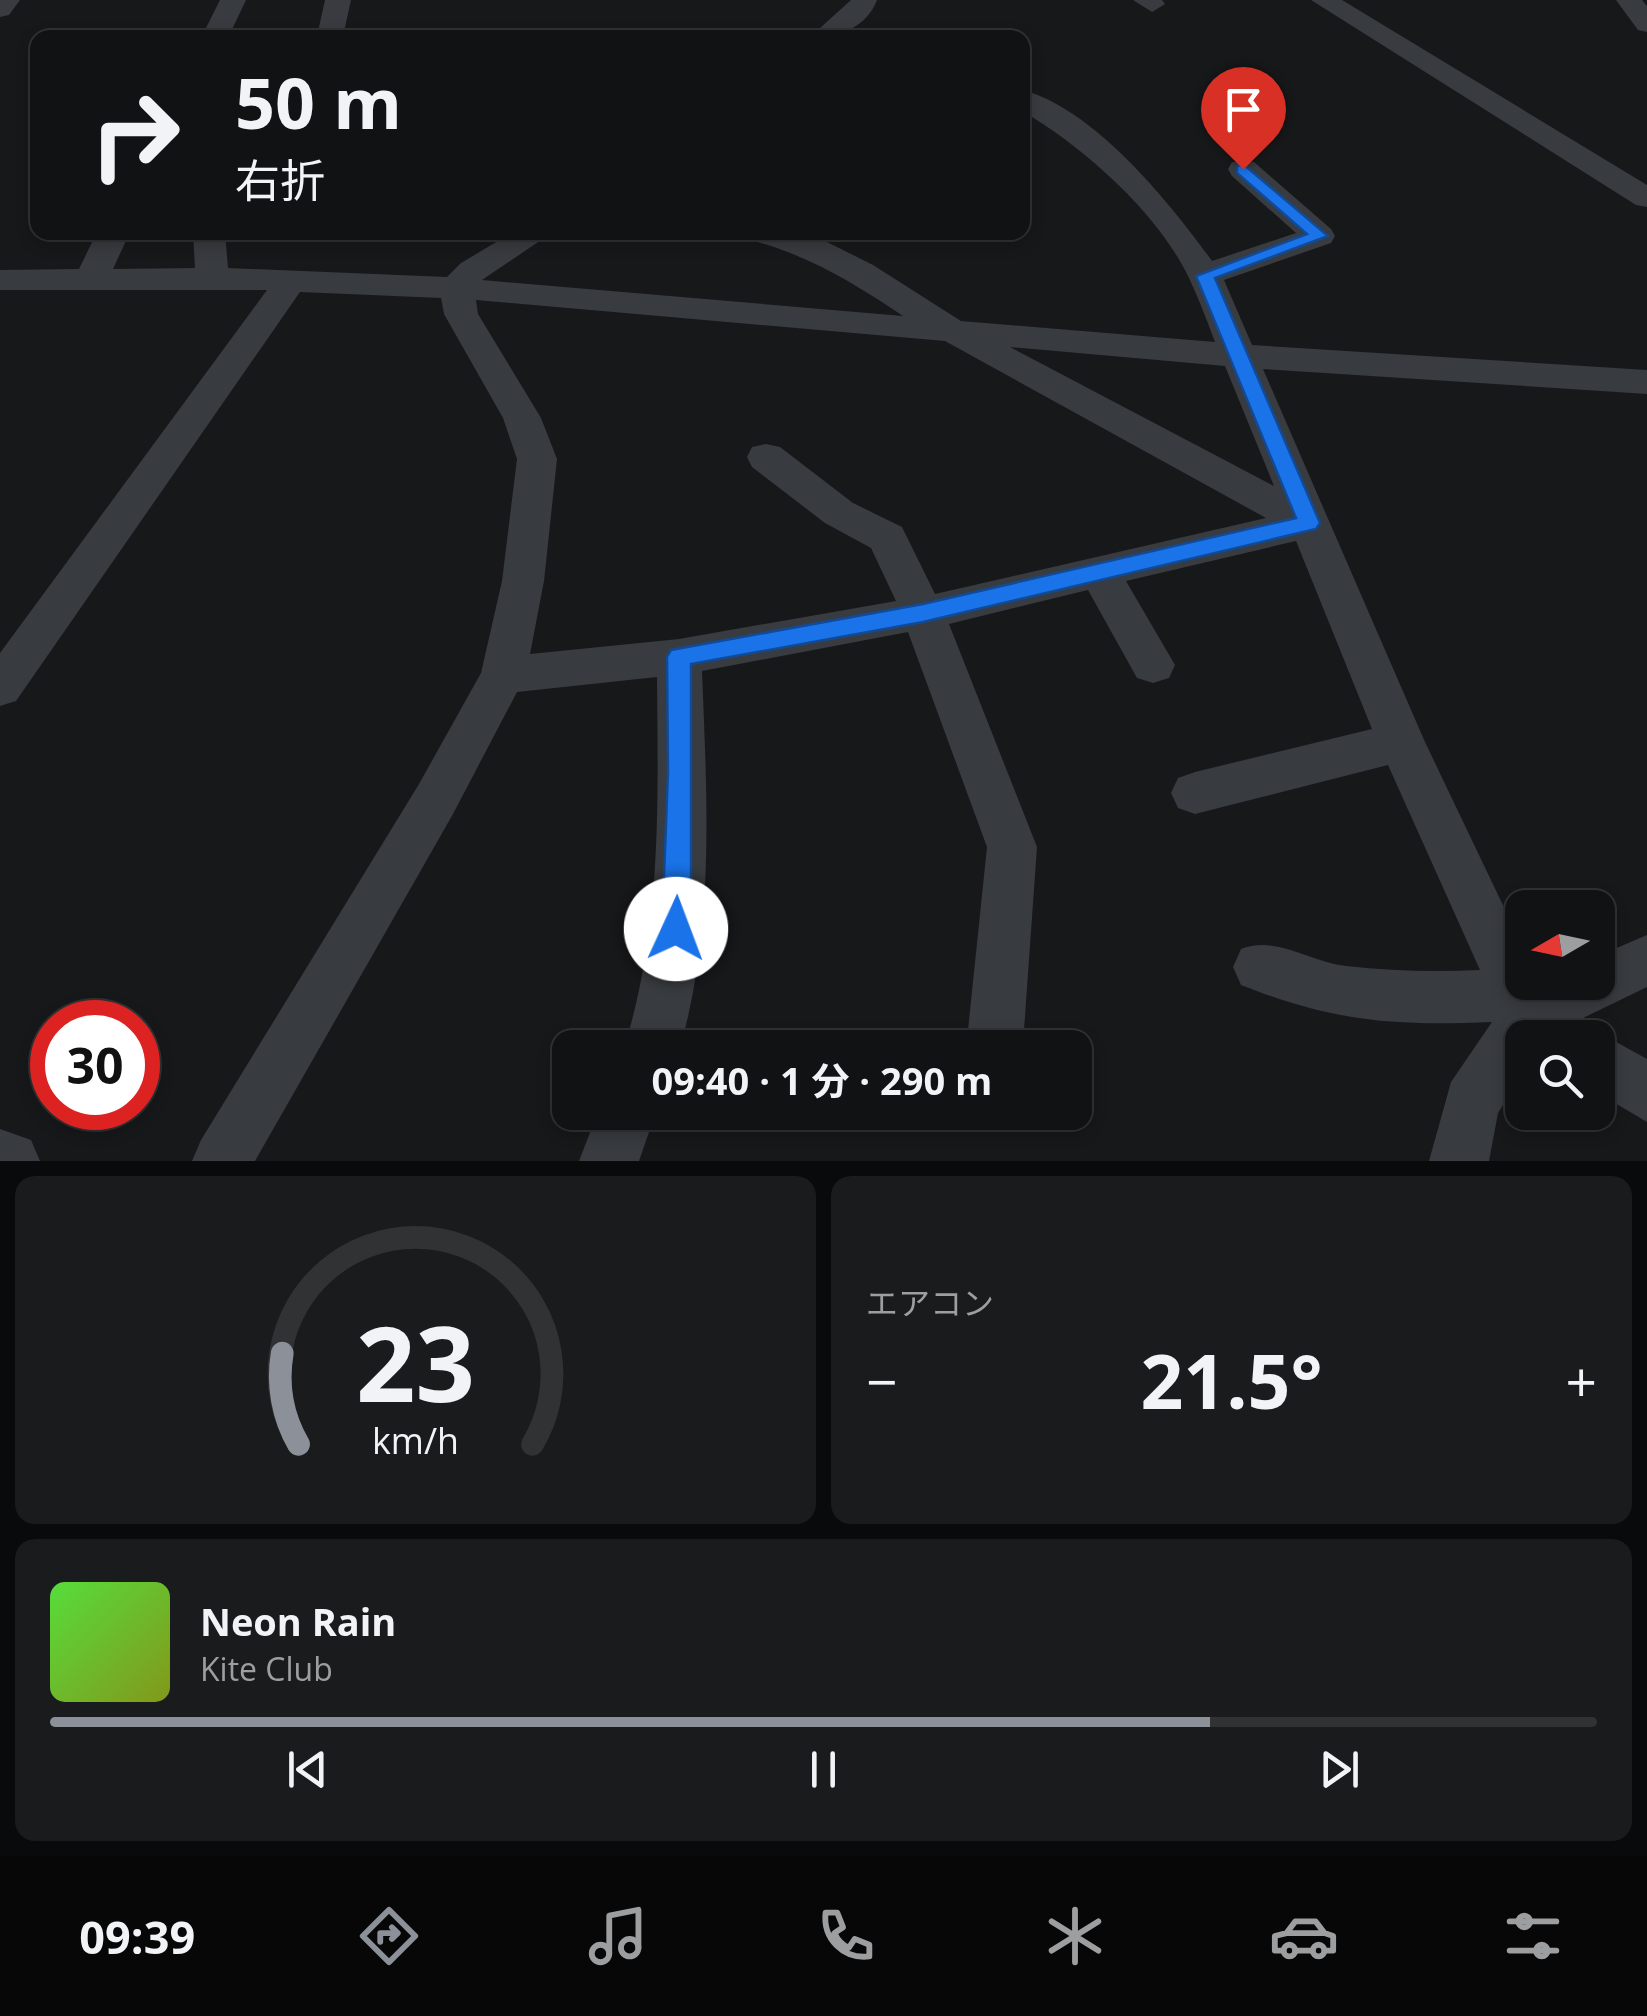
<!DOCTYPE html>
<html lang="ja">
<meta charset="utf-8">
<style>
body{margin:0;font-family:"Open Sans","Noto Sans JP",sans-serif;background:#1a1b1d;color:#f1f3f6;height:100vh;display:flex;flex-direction:column;font-size:38px;white-space:nowrap}
*{box-sizing:border-box;margin:0}
p{font-size:32px;color:#9c9ea0}
.icon{flex:none;width:55px;height:55px;fill:none;stroke:currentColor;stroke-width:2;stroke-linecap:round;stroke-linejoin:round}
.map{position:relative;height:1161px;overflow:hidden}
.panel{display:flex;flex-direction:column;gap:15px;padding:15px;background:#090a0b;flex:1}
.panel>*{flex:none}
.guide{position:absolute;left:30px;top:30px;width:1000px;height:210px;border-radius:20px;box-shadow:0 5px 15px #0003,0 0 0 2px #303234;background:#111214;color:#f1f3f6;overflow:hidden}
.needle{width:65px;rotate:261deg}
.fabs{position:absolute;left:1505px;top:890px;display:grid;gap:20px}
.fabs a{display:grid;place-items:center;width:110px;height:110px;border-radius:20px;background:#111214;box-shadow:0 5px 15px #0003,0 0 0 2px #303234;font-size:50px}
.speed{position:absolute;left:30px;top:1000px;display:flex;gap:20px;font-size:50px;font-weight:700;text-align:center}
.speed>*{display:grid;place-content:center;width:130px;height:130px;border-radius:50%;background:#111214;box-shadow:0 5px 15px #0003,0 0 0 2px #303234;line-height:1}
.speed .limit{border:15px solid #d22;background:#fff;color:#111}
.pin{position:absolute;display:grid;place-items:center;width:85px;height:85px;color:#fff;margin:-102px -42px;border-radius:50% 50% 50% 0;rotate:-45deg;box-shadow:0 0 10px #0007}
.pin .icon{rotate:45deg}
.me{position:absolute;width:110px;margin:-55px;rotate:2deg;stroke-linejoin:round;filter:drop-shadow(0 0 8px #0008)}
.turn{display:flex;align-items:center;gap:35px;height:210px;padding:0 40px;font-size:45px}
.turn .icon{width:130px;height:130px;stroke-width:2.5}
.turn b{display:block;font-size:70px;line-height:85px}
.big{font-size:75px;font-weight:700;line-height:1.1}
.panel .widget{flex:1;display:flex;flex-direction:column;justify-content:center;gap:15px;min-width:0;padding:0 35px;border-radius:20px;background:#1a1b1d}
.panel .dial{align-items:center;gap:0}
.dial svg{height:260px;overflow:visible;fill:none;stroke:#303234;stroke-width:7;stroke-linecap:round;text-anchor:middle}
.dial text{fill:#f1f3f6;stroke:none}
.song{display:flex;align-items:center;gap:30px}
.cover{width:120px;height:120px;border-radius:15px;background:linear-gradient(135deg,hsl(110 70% 55%),hsl(70 70% 35%))}
.played{height:10px;border-radius:5px;background:linear-gradient(90deg,#8c9099 75%,#303234 75%)}
.keys{display:flex;justify-content:space-around;direction:ltr}
.heat{display:flex;justify-content:space-between;align-items:center;font-size:55px;direction:ltr}
.panel .tiles{flex:1;display:grid;gap:15px;grid-template-columns:1fr 1fr}
.widget:last-child{grid-column:span 2}
.trip{position:absolute;left:552px;top:1030px;width:540px;height:100px;border-radius:20px;background:#111214;box-shadow:0 5px 15px #0003,0 0 0 2px #303234;font-weight:700;line-height:100px;text-align:center}
.menu{display:flex;height:160px;justify-content:space-around;align-items:center;background:#070708;color:#9c9ea0}
.menu .icon{width:70px;height:70px}
.menu .current{color:#8c9099}
.menu b{font-size:45px;color:#f1f3f6}
.map>svg:first-child{display:block}
.lines{fill:none;stroke-linecap:round;stroke-linejoin:round}
.minor{fill:#383b3f;fill-rule:evenodd}
.route{fill:#1a73e8;stroke:#114b97;stroke-width:2.5}
</style>
<div class="map">
<svg width="1647" height="1161" viewBox="0 0 1647 1161">
<rect width="100%" height="100%" fill="#17181a"/>
<g class="lines">
<!-- minor -->
<path class="minor" d="M 0,0 L 20,0 L 9,15 L 0,17 Z
M 220,0 L 246,0 L 228,38 L 201,38 Z
M 325,0 L 351,0 L 344,32 L 349,38 L 317,36 Z
M 851,0 L 877,0 C 866,29 836,38 809,38 Z
M 1133,0 L 1162,0 L 1165,4 L 1152,12 Z
M 1311,0 L 1342,0 L 1647,185 L 1647,207 L 1636,205 Z
M 1616,0 L 1642,0 L 1647,6 L 1647,32 L 1638,30 Z
M 1022,90 C 1094,108 1171,204 1212,261 L 1296,233 L 1232,176 L 1228,169 L 1232,162 L 1254,162 L 1331,229 L 1335,236 L 1331,243 L 1224,280 L 1252,345 L 1647,370 L 1647,394 L 1263,369 L 1425,742 L 1522,945 L 1522,982 L 1598,982 L 1598,956 L 1647,935 L 1647,987 L 1583,1018 L 1591,1035 L 1598,1032 L 1647,1059 L 1647,1122 L 1598,1093 L 1598,1038 L 1522,1038 L 1522,1075 L 1498,1113 L 1489,1161 L 1429,1161 L 1451,1082 L 1492,1022 C 1394,1026 1334,1022 1241,985 L 1233,967 L 1241,949 C 1276,935 1310,962 1346,966 C 1391,971 1435,972 1480,970 L 1388,765 L 1195,814 L 1178,808 L 1171,793 L 1178,778 L 1195,772 L 1372,729 L 1296,541 L 1126,581 L 1175,665 L 1169,678 L 1153,683 L 1137,678 L 1088,590 L 949,624 L 1037,847 L 1024,1030 L 1016,1048 L 976,1048 L 968,1030 L 987,847 L 908,632 L 702,671 C 707,797 715,925 680,1048 L 624,1048 C 662,927 658,802 657,677 L 517,692 L 453,814 L 255,1161 L 192,1161 L 201,1140 L 419,784 L 481,673 L 502,581 L 517,459 L 503,418 L 444,314 L 441,298 L 300,292 L 16,701 L 0,706 L 0,653 L 267,290 L 0,290 L 0,270 L 79,269 L 97,232 L 130,232 L 113,269 L 195,268 L 193,232 L 225,232 L 228,268 L 447,277 L 461,263 L 513,232 L 553,232 L 482,280 L 903,316 C 852,282 807,254 746,239 L 742,232 L 801,232 L 827,242 L 873,265 L 961,321 L 1215,342 C 1207,321 1199,299 1189,278 C 1158,213 1084,147 1022,111 ZM 476,300 L 945,341 L 1266,518 L 935,594 L 902,527 L 853,503 L 780,447 L 766,444 L 752,447 L 747,457 L 752,467 L 825,523 L 871,548 L 896,601 L 679,639 L 530,654 L 544,581 L 557,459 L 541,418 L 478,314 ZM 1010,347 L 1225,366 L 1274,486 Z
M 598,1112 L 656,1112 L 639,1161 L 579,1161 Z
M 0,1129 L 31,1140 L 40,1161 L 0,1161 Z"/>
</g>
<!-- route -->
<path class="route" d="M 1243,164 L 1328,236 L 1215,278 L 1320,523 L 1316,529 L 923,622 L 691,664 L 691,929 L 686,938 L 676,942 L 667,938 L 662,929 L 668,772 L 667,657 L 671,650 L 923,604 L 1296,518 L 1196,276 L 1307,234 L 1237,173 L 1237,166 Z"/>
</svg>
<div class="fabs">
<a><svg class="needle" viewBox="-14 -14 28 28"><path d="M0-13l5 13h-10z" fill="#e53935"/><path d="M0 13l5-13h-10z" fill="#9c9ea0"/></svg></a>
<a><svg class="icon" aria-label="search" viewBox="0 0 24 24"><circle cx="10" cy="10" r="6"/><path d="M15 15l6 6"/></svg></a>
</div>
<div class="speed"><div class="limit">30</div></div>
<div class="pin" style="left:1243px;top:169px;background:#d93025"><svg class="icon" aria-label="arrive" viewBox="0 0 24 24"><path d="M6 21V4h12l-3 4 3 4H6"/></svg></div>
<svg class="me" style="left:676px;top:929px" viewBox="-20 -20 40 40"><circle r="19" fill="#fff"/><path d="M0-13L10 11 0 6-10 11z" fill="#1a73e8"/></svg>
<div class="trip">09:40 · 1 分 · 290 m</div>
<div class="guide">
<div class="turn"><svg class="icon" aria-label="right" viewBox="0 0 24 24"><path d="M7 20v-9h11M14 6l5 5-5 5"/></svg><div><b>50 m</b>右折</div></div>
</div>
</div>
<section class="panel">
<div class="tiles">
<div class="widget dial"><svg viewBox="0 0 100 80">
<path d="M14 69A42 42 0 1 1 86 69"/>
<path d="M14 69A42 42 0 0 1 9 41" stroke="#8c9099"/>
<text x="50" y="56" font-size="32" font-weight="700">23</text>
<text x="50" y="72" font-size="11">km/h</text>
</svg></div>
<div class="widget"><p>エアコン</p>
<div class="heat"><a>−</a><b class="big">21.5°</b><a>+</a></div>
</div>
<div class="widget">
<div class="song"><i class="cover"></i><div><b>Neon Rain</b><p>Kite Club</p></div></div>
<div class="played"></div>
<div class="keys"><svg class="icon" aria-label="previous" viewBox="0 0 24 24"><path d="M18 5L8 12l10 7zM5 5v14"/></svg><svg class="icon" aria-label="pause" viewBox="0 0 24 24"><path d="M8 5v14M16 5v14"/></svg><svg class="icon" aria-label="next" viewBox="0 0 24 24"><path d="M6 5l10 7-10 7zM19 5v14"/></svg></div>
</div>
</div>
</section>
<nav class="menu">
<b>09:39</b>
<svg class="icon current" aria-label="directions" viewBox="0 0 24 24"><path d="M12 3l9 9-9 9-9-9zM9 14v-3h6M13 9l2 2-2 2"/></svg>
<svg class="icon" aria-label="music" viewBox="0 0 24 24"><path d="M9 18V5l10-2v13"/><circle cx="6" cy="18" r="3"/><circle cx="16" cy="16" r="3"/></svg>
<svg class="icon" aria-label="phone" viewBox="0 0 24 24"><path d="M5 4h4l2 5-3 2q2 4 5 5l2-3 5 2v4C11 20 4 13 5 4z"/></svg>
<svg class="icon" aria-label="climate" viewBox="0 0 24 24"><path d="M12 3v18M4 7l16 10M4 17L20 7"/></svg>
<svg class="icon" aria-label="car" viewBox="0 0 24 24"><path d="M5 17H2v-5l4-1 3-4h7l3 4 3 1v5h-3M9 17h6M6 11h13"/><circle cx="7" cy="17" r="2"/><circle cx="17" cy="17" r="2"/></svg>
<svg class="icon" aria-label="filters" viewBox="0 0 24 24"><path d="M4 7h16M4 17h16"/><circle cx="9" cy="7" r="2"/><circle cx="15" cy="17" r="2"/></svg>
</nav>
